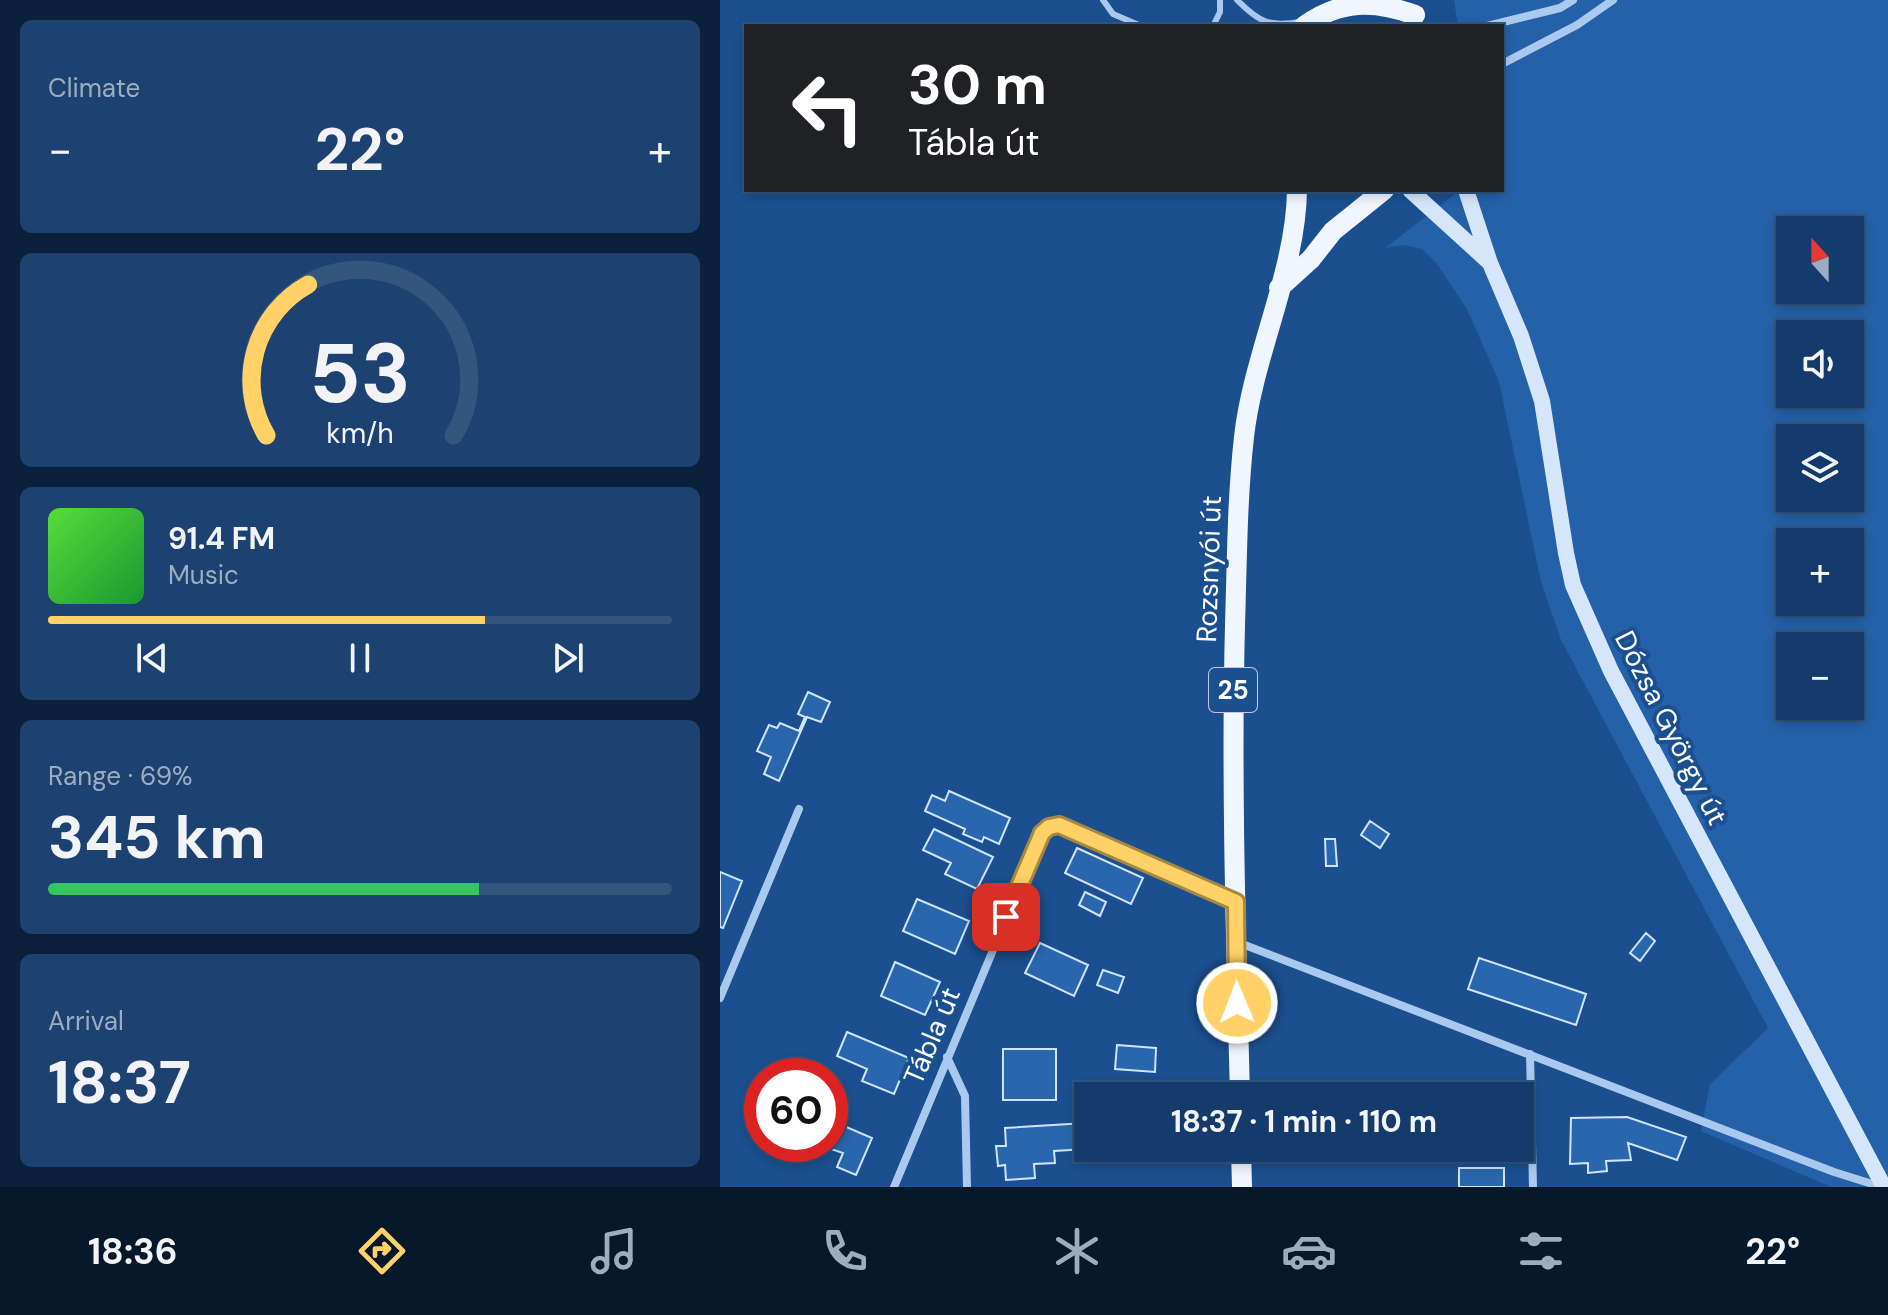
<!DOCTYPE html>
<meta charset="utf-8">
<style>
body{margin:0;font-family:"DM Sans",sans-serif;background:#1d4271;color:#f1f3f6;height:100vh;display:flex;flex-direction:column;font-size:30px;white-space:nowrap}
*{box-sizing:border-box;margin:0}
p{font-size:26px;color:#9dadc1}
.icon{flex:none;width:44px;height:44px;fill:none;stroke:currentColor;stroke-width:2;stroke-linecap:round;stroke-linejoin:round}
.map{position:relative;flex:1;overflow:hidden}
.details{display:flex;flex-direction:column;gap:20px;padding:20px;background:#0b203b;width:720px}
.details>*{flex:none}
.hud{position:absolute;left:24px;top:24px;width:760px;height:168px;border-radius:0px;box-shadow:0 4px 12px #0003,0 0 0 2px #33557e;background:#202124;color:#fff;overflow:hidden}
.needle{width:52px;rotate:339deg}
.controls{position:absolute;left:1056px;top:216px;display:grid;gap:16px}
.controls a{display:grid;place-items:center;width:88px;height:88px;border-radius:0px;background:#143b6b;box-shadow:0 4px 12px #0003,0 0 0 2px #33557e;font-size:40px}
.speed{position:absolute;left:24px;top:1058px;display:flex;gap:16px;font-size:40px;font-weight:700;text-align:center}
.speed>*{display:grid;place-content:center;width:104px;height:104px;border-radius:50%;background:#143b6b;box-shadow:0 4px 12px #0003,0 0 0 2px #33557e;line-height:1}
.speed .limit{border:12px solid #d22;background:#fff;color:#111}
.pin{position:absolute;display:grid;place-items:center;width:68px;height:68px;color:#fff;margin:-34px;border-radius:16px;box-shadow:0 4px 12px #0006}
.me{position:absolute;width:88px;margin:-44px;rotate:359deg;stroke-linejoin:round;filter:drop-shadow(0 0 6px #0008)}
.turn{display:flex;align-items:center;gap:28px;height:168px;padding:0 32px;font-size:36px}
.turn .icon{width:104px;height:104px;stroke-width:2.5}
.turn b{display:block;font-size:56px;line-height:68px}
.big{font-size:60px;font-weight:700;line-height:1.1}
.details .widget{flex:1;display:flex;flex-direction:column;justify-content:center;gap:12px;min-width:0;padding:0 28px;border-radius:12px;background:#1d4271}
.details .dial{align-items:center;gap:0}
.dial svg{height:208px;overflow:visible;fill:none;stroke:#33557e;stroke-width:7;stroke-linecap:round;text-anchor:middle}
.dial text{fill:#f1f3f6;stroke:none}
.song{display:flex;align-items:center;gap:24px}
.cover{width:96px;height:96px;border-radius:12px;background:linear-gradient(135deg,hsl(110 70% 55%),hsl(130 70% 35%))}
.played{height:8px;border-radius:4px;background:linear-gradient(90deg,#ffd166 70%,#33557e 70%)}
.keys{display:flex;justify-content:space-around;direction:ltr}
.heat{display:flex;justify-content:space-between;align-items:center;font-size:44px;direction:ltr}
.charge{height:12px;border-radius:6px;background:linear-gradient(90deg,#34c759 69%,#33557e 0)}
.trip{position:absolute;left:354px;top:1082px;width:460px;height:80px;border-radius:0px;background:#143b6b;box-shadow:0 4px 12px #0003,0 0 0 2px #33557e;font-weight:700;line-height:80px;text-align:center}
.tabs{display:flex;height:128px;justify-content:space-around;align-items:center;background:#08182b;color:#9dadc1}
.tabs .icon{width:56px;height:56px}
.tabs .current{color:#ffd166}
.tabs b{font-size:36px;color:#f1f3f6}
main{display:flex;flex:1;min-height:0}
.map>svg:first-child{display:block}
.green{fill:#2461a8;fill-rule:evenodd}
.building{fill:#2a66ad;stroke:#cfe3fa;stroke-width:2}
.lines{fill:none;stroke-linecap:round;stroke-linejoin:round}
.service{stroke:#a9c9ee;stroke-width:6}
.minor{stroke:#a9c9ee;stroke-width:8}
.secondary{stroke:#d6e6fa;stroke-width:16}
.primary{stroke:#f0f6ff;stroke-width:20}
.route-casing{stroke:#a68842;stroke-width:20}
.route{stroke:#ffd166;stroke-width:14}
.labels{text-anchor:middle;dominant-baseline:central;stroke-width:8;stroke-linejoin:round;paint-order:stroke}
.shield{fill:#1b4f8f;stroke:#bbcadd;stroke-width:2}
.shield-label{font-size:26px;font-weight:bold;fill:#fff}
.street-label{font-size:28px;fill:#fff;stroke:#1b4f8f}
</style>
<main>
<section class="details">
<div class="widget"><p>Climate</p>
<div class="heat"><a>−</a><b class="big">22°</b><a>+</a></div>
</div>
<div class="widget dial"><svg viewBox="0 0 100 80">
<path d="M14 69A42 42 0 1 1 86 69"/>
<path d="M14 69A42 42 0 0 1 30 11" stroke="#ffd166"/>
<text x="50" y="56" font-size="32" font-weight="700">53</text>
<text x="50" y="72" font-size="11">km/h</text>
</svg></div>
<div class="widget">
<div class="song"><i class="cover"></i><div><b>91.4 FM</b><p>Music</p></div></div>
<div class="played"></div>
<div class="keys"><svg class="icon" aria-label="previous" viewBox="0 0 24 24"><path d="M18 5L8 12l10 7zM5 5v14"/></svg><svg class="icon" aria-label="pause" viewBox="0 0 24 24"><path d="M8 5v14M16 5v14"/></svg><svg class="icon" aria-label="next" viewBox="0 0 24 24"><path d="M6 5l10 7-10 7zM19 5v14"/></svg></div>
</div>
<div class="widget"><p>Range · 69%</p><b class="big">345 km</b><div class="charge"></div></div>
<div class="widget"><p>Arrival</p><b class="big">18:37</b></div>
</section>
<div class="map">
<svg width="1168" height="1187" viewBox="0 0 1168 1187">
<rect width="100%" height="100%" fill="#1b4f8f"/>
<!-- green -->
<path class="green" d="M 734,0 L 1168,0 L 1168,1187 L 1111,1187 L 981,1131 L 990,1084 L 1048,1028 L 841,640 L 821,582 L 779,382 L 747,309 L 717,264 L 702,249 L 683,245 L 665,248 L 740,190 L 782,190 L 782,26 L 738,26 ZM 1070,230 L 1130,230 L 1130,290 L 1070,290 ZM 1070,334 L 1130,334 L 1130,394 L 1070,394 ZM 1070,438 L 1130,438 L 1130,498 L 1070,498 ZM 1070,542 L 1130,542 L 1130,602 L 1070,602 ZM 1070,646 L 1130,646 L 1130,706 L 1070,706 Z"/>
<!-- building -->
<path class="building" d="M 88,692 L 110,702 L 101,722 L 87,717 L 59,781 L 44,774 L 51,757 L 37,751 L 49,725 L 57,728 L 60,723 L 79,731 L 85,717 L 78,714 Z
M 229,791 L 290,818 L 279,844 L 264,837 L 262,842 L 243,834 L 245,829 L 205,811 L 212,795 L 225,801 Z
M 650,821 L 669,834 L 660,848 L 641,835 Z
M 214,829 L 273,857 L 257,889 L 225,874 L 231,863 L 203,850 Z
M 605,839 L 615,839 L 617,866 L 606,866 Z
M 357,848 L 423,878 L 411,904 L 345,873 Z
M 0,872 L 22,881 L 3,928 L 0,927 Z
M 365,892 L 386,902 L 380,916 L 359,905 Z
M 197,899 L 249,921 L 235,954 L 183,931 Z
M 926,933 L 935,941 L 920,961 L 910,953 Z
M 320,943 L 368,965 L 354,996 L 305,973 Z
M 759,958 L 866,994 L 856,1025 L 748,989 Z
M 175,962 L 220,982 L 205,1015 L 161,996 Z
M 383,970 L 404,977 L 398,993 L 377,985 Z
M 127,1032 L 189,1058 L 174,1094 L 142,1081 L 147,1069 L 117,1056 Z
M 397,1045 L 436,1048 L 435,1072 L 395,1069 Z
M 283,1049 L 336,1049 L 336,1100 L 283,1100 Z
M 907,1117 L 966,1137 L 957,1160 L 908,1143 L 911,1160 L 886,1161 L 887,1171 L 868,1173 L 868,1163 L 850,1164 L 851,1118 Z
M 110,1120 L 152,1138 L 136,1175 L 117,1167 L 123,1153 L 111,1149 L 114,1143 L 110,1142 Z
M 365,1123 L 367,1149 L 334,1151 L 335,1163 L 314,1164 L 315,1178 L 286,1180 L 285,1165 L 278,1166 L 276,1146 L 286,1146 L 285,1128 Z
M 739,1168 L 784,1168 L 784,1187 L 739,1187 Z"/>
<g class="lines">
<!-- service -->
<path class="service" d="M 383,0 L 393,14 L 421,26
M 517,0 C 539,22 548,27 580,22
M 493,26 L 500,12 L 500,0"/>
<!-- minor -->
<path class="minor" d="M 767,26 L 840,8 L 853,0
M 782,64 L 857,25 L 893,0
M 517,942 L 1114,1172 L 1162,1187
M 0,998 L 79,809
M 810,1054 L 813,1187
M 227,1057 L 245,1096 L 247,1187
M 174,1187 L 322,833 L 329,827 L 339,825 L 515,901"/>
<!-- secondary -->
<path class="secondary" d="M 690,190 L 769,262
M 746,190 L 770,263 L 801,336 L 822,401 L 846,553 L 853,585 L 891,671 L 1164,1187"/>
<!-- primary -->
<path class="primary" d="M 584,26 C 620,0 654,0 695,15
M 559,288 L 591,259 L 613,231 L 664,190
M 520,1096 C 516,939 511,782 515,625 C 517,562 517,500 524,437 C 533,355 576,272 577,190
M 521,1148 L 522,1187"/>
</g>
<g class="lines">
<!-- route casing -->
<g class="route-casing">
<path id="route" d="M 286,917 L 322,833 L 329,827 L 339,825 L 516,902 L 517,1003"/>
</g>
<!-- route -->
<use href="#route" class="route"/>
</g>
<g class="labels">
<!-- shield labels -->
<rect class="shield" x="489" y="668" width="48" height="44" rx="6"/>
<g class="shield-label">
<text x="513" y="690">25</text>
</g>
<!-- street labels -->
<g class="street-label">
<text transform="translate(489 569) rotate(-88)">Rozsnyói út</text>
<text transform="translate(951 728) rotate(63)">Dózsa György út</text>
<text transform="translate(212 1036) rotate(-67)">Tábla út</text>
</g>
</g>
</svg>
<div class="controls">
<a><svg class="needle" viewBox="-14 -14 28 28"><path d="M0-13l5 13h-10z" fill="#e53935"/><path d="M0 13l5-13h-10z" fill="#9dadc1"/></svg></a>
<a><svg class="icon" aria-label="sound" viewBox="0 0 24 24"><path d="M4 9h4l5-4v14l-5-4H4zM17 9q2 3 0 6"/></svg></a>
<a><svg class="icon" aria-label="layers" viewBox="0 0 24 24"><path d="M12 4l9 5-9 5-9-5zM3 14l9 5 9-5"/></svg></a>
<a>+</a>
<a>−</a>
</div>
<div class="speed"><div class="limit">60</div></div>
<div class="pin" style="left:286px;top:917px;background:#d93025"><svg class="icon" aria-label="arrive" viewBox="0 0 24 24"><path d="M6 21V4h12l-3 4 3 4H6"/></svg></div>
<svg class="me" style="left:517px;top:1003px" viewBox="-20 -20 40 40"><circle r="17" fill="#ffd166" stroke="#fff" stroke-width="3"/><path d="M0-11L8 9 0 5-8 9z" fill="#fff"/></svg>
<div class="trip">18:37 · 1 min · 110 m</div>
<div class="hud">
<div class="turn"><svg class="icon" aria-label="left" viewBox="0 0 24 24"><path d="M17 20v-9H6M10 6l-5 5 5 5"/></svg><div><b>30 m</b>Tábla út</div></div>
</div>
</div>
</main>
<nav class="tabs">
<b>18:36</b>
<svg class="icon current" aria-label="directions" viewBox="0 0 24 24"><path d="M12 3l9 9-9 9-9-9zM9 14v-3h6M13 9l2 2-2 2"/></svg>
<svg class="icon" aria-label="music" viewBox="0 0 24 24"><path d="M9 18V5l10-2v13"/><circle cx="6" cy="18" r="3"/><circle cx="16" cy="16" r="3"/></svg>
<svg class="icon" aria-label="phone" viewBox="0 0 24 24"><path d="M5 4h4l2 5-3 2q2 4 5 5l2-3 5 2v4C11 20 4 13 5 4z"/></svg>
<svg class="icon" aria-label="climate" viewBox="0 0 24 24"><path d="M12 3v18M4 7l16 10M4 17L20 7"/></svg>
<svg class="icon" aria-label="car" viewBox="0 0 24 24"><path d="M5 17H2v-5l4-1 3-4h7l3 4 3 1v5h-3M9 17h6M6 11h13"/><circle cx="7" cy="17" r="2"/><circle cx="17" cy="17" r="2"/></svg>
<svg class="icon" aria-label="filters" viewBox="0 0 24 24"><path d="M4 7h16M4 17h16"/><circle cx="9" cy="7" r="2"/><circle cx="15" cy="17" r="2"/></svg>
<b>22°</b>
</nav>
